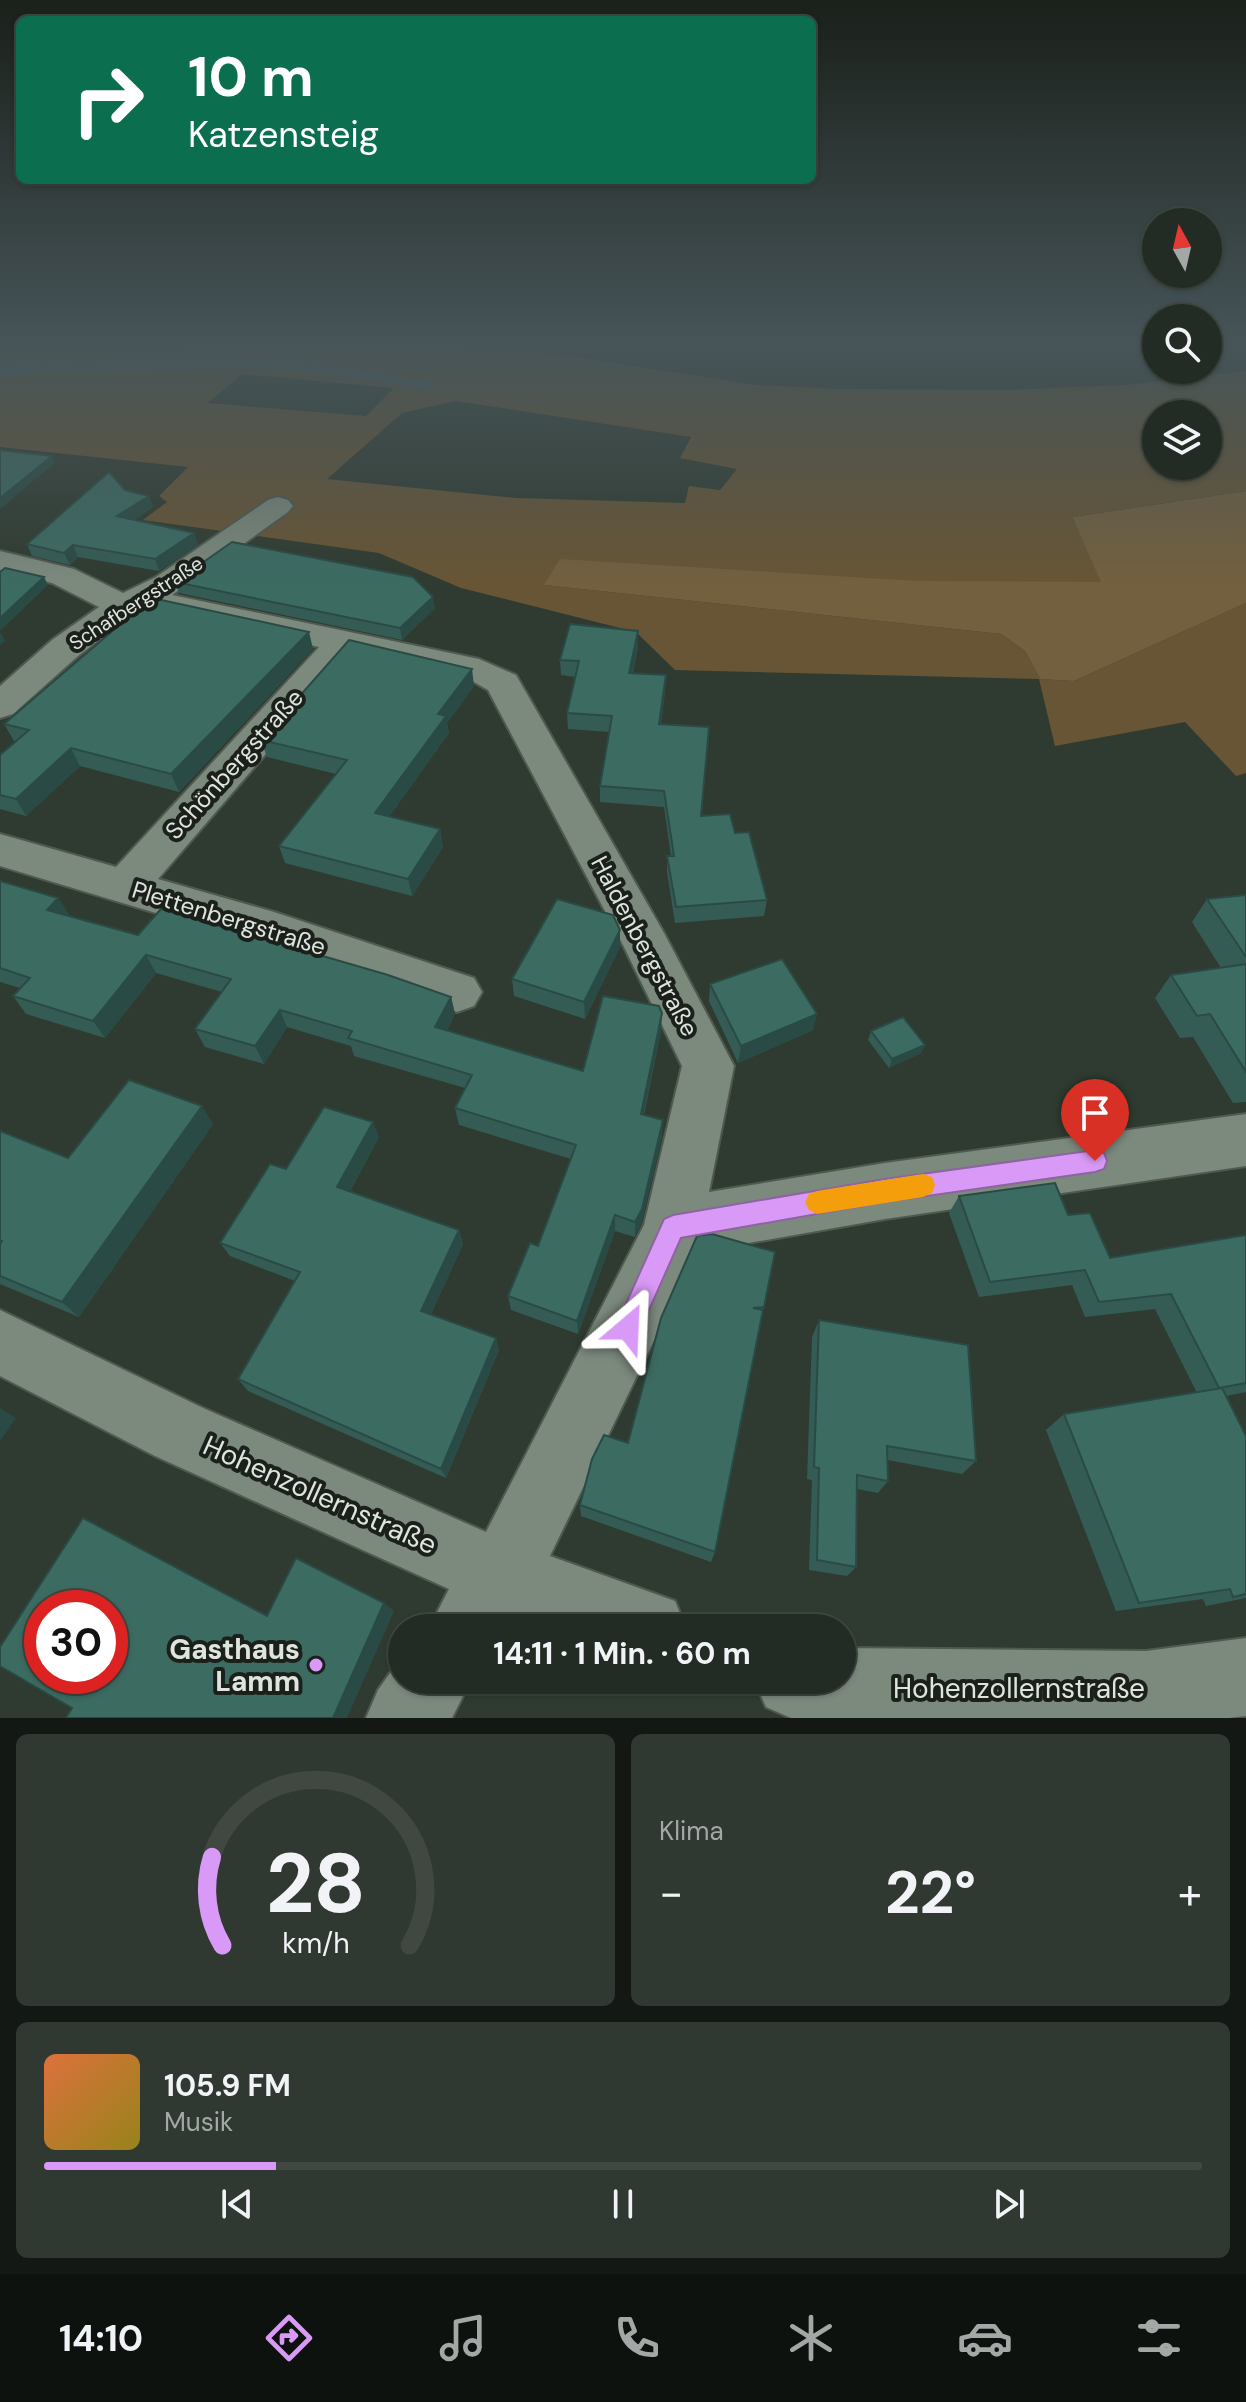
<!DOCTYPE html>
<html lang="de">
<meta charset="utf-8">
<style>
body{margin:0;font-family:"DM Sans",sans-serif;background:#2f3831;color:#f1f3f6;height:100vh;display:flex;flex-direction:column;font-size:30px;white-space:nowrap}
*{box-sizing:border-box;margin:0}
p{font-size:26px;color:#a3a7a6}
.icon{flex:none;width:44px;height:44px;fill:none;stroke:currentColor;stroke-width:2;stroke-linecap:round;stroke-linejoin:round}
.map{position:relative;height:1718px;overflow:hidden}
.side{display:flex;flex-direction:column;gap:16px;padding:16px;background:#131814;flex:1}
.side>*{flex:none}
.guide{position:absolute;left:16px;top:16px;width:800px;height:168px;border-radius:12px;box-shadow:0 2px 6px #0004,0 0 0 2px #404841;background:#0b6e4f;color:#fff;overflow:hidden}
.needle{width:52px;rotate:352deg}
.tools{position:absolute;left:1142px;top:208px;display:grid;gap:16px}
.tools a{display:grid;place-items:center;width:80px;height:80px;border-radius:50%;background:#232c24;box-shadow:0 2px 6px #0004,0 0 0 2px #404841;font-size:40px}
.speed{position:absolute;left:24px;top:1590px;display:flex;gap:16px;font-size:40px;font-weight:700;text-align:center}
.speed>*{display:grid;place-content:center;width:104px;height:104px;border-radius:50%;background:#232c24;box-shadow:0 2px 6px #0004,0 0 0 2px #404841;line-height:1}
.speed .limit{border:12px solid #d22;background:#fff;color:#111}
.pin{position:absolute;display:grid;place-items:center;width:68px;height:68px;color:#fff;margin:-82px -34px;border-radius:50% 50% 50% 0;rotate:-45deg;box-shadow:0 0 8px #0007}
.pin .icon{rotate:45deg}
.me{position:absolute;width:88px;margin:-44px;rotate:26deg;stroke-linejoin:round;filter:drop-shadow(0 0 6px #0008)}
.turn{display:flex;align-items:center;gap:28px;height:168px;padding:0 40px;font-size:36px}
.turn .icon{width:104px;height:104px;stroke-width:2.5}
.turn b{display:block;font-size:56px;line-height:68px}
.big{font-size:60px;font-weight:700;line-height:1.1}
.side .tile{flex:1;display:flex;flex-direction:column;justify-content:center;gap:12px;min-width:0;padding:0 28px;border-radius:12px;background:#2f3831}
.side .dial{align-items:center;gap:0}
.dial svg{height:208px;overflow:visible;fill:none;stroke:#404841;stroke-width:7;stroke-linecap:round;text-anchor:middle}
.dial text{fill:#f1f3f6;stroke:none}
.song{display:flex;align-items:center;gap:24px}
.cover{width:96px;height:96px;border-radius:12px;background:linear-gradient(135deg,hsl(20 70% 55%),hsl(50 70% 35%))}
.played{height:8px;border-radius:4px;background:linear-gradient(90deg,#d99af7 20%,#404841 20%)}
.keys{display:flex;justify-content:space-around;direction:ltr}
.heat{display:flex;justify-content:space-between;align-items:center;font-size:44px;direction:ltr}
.side .tiles{flex:1;display:grid;gap:16px;grid-template-columns:1fr 1fr}
.tile:last-child{grid-column:span 2}
.trip{position:absolute;left:388px;top:1614px;width:468px;height:80px;border-radius:40px;background:#232c24;box-shadow:0 2px 6px #0004,0 0 0 2px #404841;font-weight:700;line-height:80px;text-align:center}
.menu{display:flex;height:128px;justify-content:space-around;align-items:center;background:#0e120e;color:#a3a7a6}
.menu .icon{width:56px;height:56px}
.menu .on{color:#d99af7}
.menu b{font-size:36px;color:#f1f3f6}
.map>svg:first-child{display:block}
.green{fill:#685535;fill-rule:evenodd}
.forest{fill:#73603f}
.lines{fill:none;stroke-linecap:round;stroke-linejoin:round}
.stream{stroke:#486468;stroke-width:7}
.minor-casing{stroke:#4f5950;stroke-width:4}
.minor{fill:#7c897d;fill-rule:evenodd}
.wall{fill:#345c54}
.shaded-wall{fill:#2a4b45}
.building{fill:#3c6b62;stroke:#2a4b45;stroke-width:2;fill-rule:evenodd}
.route{fill:#d99af7;stroke:#8d64a1;stroke-width:2}
.slow{fill:#f59e0b}
.poi-dot{fill:#d99af7;stroke:#1b201b;stroke-width:3}
.labels{text-anchor:middle;dominant-baseline:central;stroke-width:8;stroke-linejoin:round;paint-order:stroke}
.far-street-label{font-size:20px;fill:#dee5df;stroke:#1b201b}
.street-label{font-size:24px;fill:#dee5df;stroke:#1b201b}
.near-street-label{font-size:28px;fill:#dee5df;stroke:#1b201b}
.near-poi-label{font-size:28px;font-weight:bold;fill:#dee5df;stroke:#1b201b;text-anchor:end}
</style>
<div class="map">
<svg width="1246" height="1718" viewBox="0 0 1246 1718">
<rect width="100%" height="100%" fill="#2f3b30"/>
<!-- green -->
<path class="green" d="M 0,344 L 180,344 L 191,351 L 341,357 L 499,345 L 756,385 L 838,389 L 1003,390 L 1126,385 L 1246,371 L 1246,491 L 1072,517 L 1102,582 L 544,585 L 1001,634 L 1025,651 L 1040,679 L 1074,681 L 1246,603 L 1246,773 L 1236,776 L 1185,722 L 1055,746 L 1039,679 L 675,670 L 636,632 L 461,588 L 379,553 L 143,520 L 167,502 L 159,496 L 188,467 L 0,447 ZM 242,374 L 393,388 L 393,389 L 366,416 L 208,403 ZM 456,401 L 691,437 L 680,458 L 737,469 L 720,490 L 689,486 L 685,503 L 516,498 L 327,479 L 402,413 ZM 1156,414 L 1208,414 L 1208,466 L 1156,466 Z"/>
<!-- forest -->
<path class="forest" d="M 180,344 L 494,344 L 499,345 L 341,357 L 275,358 L 191,351 Z
M 1246,491 L 1246,603 L 1074,681 L 1040,679 L 1025,651 L 1001,634 L 544,585 L 560,559 L 919,581 L 1101,582 L 1072,517 Z"/>
<g class="lines">
<!-- stream -->
<path class="stream" d="M 0,370 L 253,364 L 329,370 L 431,386"/>
<!-- minor casing -->
<g class="minor-casing">
<path id="minor" d="M 278,497 L 288,500 L 293,506 L 288,512 L 172,595 L 479,659 L 516,675 L 664,933 L 734,1066 L 709,1192 L 885,1163 L 1246,1114 L 1246,1166 L 885,1219 L 692,1253 L 674,1299 L 550,1556 L 675,1601 L 686,1628 L 544,1628 L 517,1618 L 511,1628 L 429,1628 L 449,1589 L 155,1456 L 0,1376 L 0,1310 L 203,1408 L 486,1532 L 644,1225 L 682,1066 L 624,947 L 488,690 L 467,678 L 352,654 L 158,879 L 274,912 L 474,978 L 482,992 L 474,1006 L 457,1012 L 265,946 L 0,866 L 0,834 L 116,867 L 319,647 L 159,612 L 132,615 L 78,656 L 13,714 L 0,718 L 0,686 L 52,640 L 99,607 L 52,583 L 0,571 L 0,551 L 74,569 L 123,593 L 156,577 L 268,500 Z
M 1246,1638 L 1246,1716 L 1229,1718 L 791,1718 L 766,1707 L 754,1680 L 842,1680 L 842,1648 L 1146,1651 Z
M 402,1656 L 402,1680 L 471,1680 L 452,1718 L 366,1718 L 378,1690 Z"/>
</g>
<!-- minor -->
<use href="#minor" class="minor"/>
</g>
<!-- wall -->
<path class="wall" d="M 125,490 L 149,496 L 153,507 L 134,520 L 194,533 L 198,545 L 159,571 L 78,557 L 70,565 L 32,556 L 27,544 Z
M 175,582 L 435,608 L 402,640 L 179,593 Z
M 117,621 L 313,649 L 179,792 L 80,766 L 26,816 L 0,809 L 0,755 L 16,742 L 14,741 L 4,724 L 119,626 Z
M 638,647 L 633,673 L 665,691 L 661,724 L 701,816 L 735,833 L 767,900 L 764,916 L 675,923 L 667,872 L 667,856 L 671,856 L 664,807 L 600,802 L 600,786 L 610,732 L 568,729 L 567,713 L 575,677 L 561,675 L 560,660 Z
M 474,686 L 447,723 L 449,733 L 389,817 L 440,829 L 443,847 L 412,896 L 285,863 L 279,846 L 336,774 L 267,757 L 261,740 Z
M 0,881 L 58,898 L 70,916 L 138,935 L 451,997 L 455,1014 L 447,1030 L 583,1071 L 661,1031 L 644,1115 L 662,1136 L 641,1224 L 635,1237 L 615,1231 L 578,1334 L 511,1310 L 508,1296 L 538,1246 L 571,1159 L 459,1125 L 455,1108 L 465,1088 L 354,1056 L 351,1046 L 287,1027 L 264,1064 L 205,1047 L 195,1029 L 222,992 L 156,973 L 105,1038 L 26,1014 L 13,996 L 20,988 L 0,982 Z
M 1246,895 L 1246,1102 L 1233,1103 L 1193,1037 L 1180,1038 L 1155,998 L 1171,975 L 1221,968 L 1192,922 L 1207,899 Z
M 620,947 L 585,1019 L 514,996 L 512,979 Z
M 710,984 L 813,1030 L 738,1063 L 709,1001 Z
M 871,1031 L 925,1045 L 921,1053 L 889,1068 L 868,1040 Z
M 213,1124 L 79,1317 L 0,1284 L 0,1131 L 68,1158 Z
M 379,1137 L 350,1191 L 459,1230 L 463,1244 L 431,1314 L 499,1350 L 446,1478 L 248,1391 L 238,1379 L 295,1281 L 230,1256 L 220,1243 L 286,1169 Z
M 959,1196 L 1068,1215 L 1110,1258 L 1246,1235 L 1246,1392 L 1226,1396 L 1246,1436 L 1246,1598 L 1206,1606 L 1203,1599 L 1116,1611 L 1046,1430 L 1064,1414 L 1197,1393 L 1155,1309 L 1085,1317 L 1072,1285 L 979,1297 L 949,1213 Z
M 775,1252 L 715,1552 L 711,1562 L 581,1516 L 580,1505 Z
M 819,1320 L 976,1461 L 962,1474 L 888,1460 L 888,1481 L 878,1493 L 857,1489 L 856,1567 L 847,1576 L 809,1570 L 812,1480 L 807,1479 L 812,1337 Z"/>
<!-- shaded-wall -->
<path class="shaded-wall" d="M 52,456 L 55,463 L 0,509 L 0,498 Z
M 149,496 L 153,507 L 121,528 L 117,516 Z
M 194,533 L 198,545 L 159,571 L 155,559 Z
M 73,545 L 78,557 L 70,565 L 64,553 Z
M 44,577 L 48,585 L 0,631 L 0,618 Z
M 433,597 L 435,608 L 402,640 L 400,628 Z
M 638,631 L 638,647 L 629,689 L 629,673 Z
M 0,632 L 5,641 L 0,645 Z
M 309,632 L 313,649 L 179,792 L 171,774 Z
M 472,669 L 474,686 L 447,723 L 449,733 L 379,831 L 375,813 L 438,714 Z
M 666,675 L 665,691 L 659,740 L 659,724 Z
M 71,748 L 80,766 L 26,816 L 16,799 Z
M 440,829 L 443,847 L 412,896 L 408,879 Z
M 58,898 L 70,916 L 47,910 Z
M 620,930 L 620,947 L 585,1019 L 584,1002 Z
M 146,955 L 156,973 L 105,1038 L 93,1021 Z
M 451,997 L 455,1014 L 439,1044 L 435,1027 Z
M 280,1010 L 287,1027 L 264,1064 L 255,1046 Z
M 662,1013 L 661,1031 L 640,1130 L 641,1114 Z
M 817,1014 L 813,1030 L 738,1063 L 741,1046 Z
M 925,1045 L 921,1053 L 889,1068 L 892,1059 Z
M 202,1106 L 213,1124 L 79,1317 L 62,1302 Z
M 663,1120 L 662,1136 L 641,1224 L 635,1237 L 635,1222 Z
M 373,1122 L 379,1137 L 344,1201 L 337,1187 Z
M 615,1215 L 615,1231 L 578,1334 L 577,1321 Z
M 459,1230 L 463,1244 L 427,1323 L 421,1311 Z
M 496,1338 L 499,1350 L 446,1478 L 441,1469 Z
M 0,1408 L 16,1418 L 0,1441 Z
M 384,1603 L 394,1611 L 347,1718 L 333,1718 Z"/>
<!-- building -->
<path class="building" d="M 0,450 L 52,456 L 0,498 Z
M 109,472 L 125,490 L 149,496 L 117,516 L 194,533 L 155,559 L 73,545 L 64,553 L 27,544 Z
M 232,542 L 413,577 L 433,597 L 400,628 L 175,582 Z
M 5,568 L 44,577 L 0,618 L 0,572 Z
M 152,598 L 309,632 L 171,774 L 71,748 L 16,799 L 0,795 L 0,755 L 29,730 L 4,724 L 123,622 L 117,621 L 143,599 Z
M 570,624 L 638,631 L 629,673 L 666,675 L 659,724 L 709,727 L 701,816 L 730,814 L 735,833 L 749,832 L 767,900 L 676,907 L 667,856 L 674,856 L 664,791 L 600,786 L 612,716 L 567,713 L 579,661 L 560,660 Z
M 349,640 L 472,669 L 438,714 L 446,716 L 375,813 L 440,829 L 408,879 L 279,846 L 347,760 L 261,740 Z
M 0,881 L 58,898 L 47,910 L 138,935 L 161,909 L 388,975 L 451,997 L 435,1027 L 583,1071 L 603,996 L 659,1006 L 662,1013 L 641,1114 L 663,1120 L 642,1209 L 635,1222 L 615,1215 L 577,1321 L 508,1296 L 530,1243 L 538,1246 L 576,1145 L 455,1108 L 472,1075 L 348,1038 L 352,1031 L 280,1010 L 255,1046 L 195,1029 L 231,979 L 146,955 L 93,1021 L 13,996 L 30,978 L 0,968 Z
M 1246,895 L 1246,957 L 1207,899 Z
M 557,899 L 613,915 L 620,930 L 584,1002 L 512,979 Z
M 782,959 L 817,1014 L 741,1046 L 710,984 Z
M 1246,964 L 1246,1072 L 1210,1014 L 1197,1016 L 1171,975 Z
M 903,1017 L 925,1045 L 892,1059 L 871,1031 Z
M 129,1080 L 202,1106 L 62,1302 L 0,1276 L 0,1244 L 2,1241 L 0,1240 L 0,1131 L 68,1158 Z
M 324,1107 L 373,1122 L 337,1187 L 459,1230 L 421,1311 L 496,1338 L 441,1469 L 238,1379 L 300,1272 L 220,1243 L 270,1164 L 286,1169 Z
M 1055,1183 L 1068,1215 L 1090,1213 L 1110,1258 L 1246,1235 L 1246,1383 L 1219,1388 L 1171,1294 L 1099,1302 L 1085,1270 L 990,1282 L 959,1196 Z
M 712,1234 L 775,1252 L 764,1307 L 753,1308 L 763,1310 L 715,1552 L 580,1505 L 592,1459 L 604,1435 L 628,1443 L 661,1318 L 697,1236 Z
M 819,1320 L 968,1345 L 976,1461 L 887,1446 L 888,1481 L 857,1475 L 856,1567 L 817,1560 L 819,1468 L 814,1467 Z
M 1222,1388 L 1246,1436 L 1246,1594 L 1233,1597 L 1230,1589 L 1139,1603 L 1064,1414 Z
M 83,1518 L 267,1616 L 296,1558 L 384,1603 L 333,1718 L 66,1718 L 72,1708 L 0,1666 L 0,1647 ZM 42,1608 L 110,1608 L 110,1676 L 42,1676 Z"/>
<!-- sky -->
<linearGradient id="sky" x2="0" y2="1"><stop stop-color="#1a201a"/><stop offset="0.59" stop-color="#475559"/><stop offset="1" stop-color="#475559" stop-opacity="0"/></linearGradient>
<rect width="1246" height="584" fill="url(#sky)"/>
<!-- route -->
<path class="route" d="M 1095,1150 L 1104,1153 L 1107,1161 L 1104,1169 L 1095,1172 L 885,1202 L 681,1238 L 637,1337 L 628,1341 L 619,1337 L 615,1328 L 664,1219 L 673,1215 L 885,1179 Z"/>
<!-- slow -->
<path class="slow" d="M 923,1174 L 932,1177 L 935,1185 L 932,1193 L 923,1197 L 817,1214 L 809,1210 L 805,1202 L 809,1194 L 817,1191 Z"/>
<!-- markers -->
<circle class="poi-dot" cx="316" cy="1665" r="8"/>
<g class="labels">
<!-- far-street labels -->
<g class="far-street-label">
<text transform="translate(136 603) rotate(-33)">Schafbergstraße</text>
</g>
<!-- street labels -->
<g class="street-label">
<text transform="translate(234 764) rotate(-48)">Schönbergstraße</text>
<text transform="translate(229 918) rotate(17)">Plettenbergstraße</text>
<text transform="translate(645 946) rotate(62)">Haldenbergstraße</text>
</g>
<!-- near-street labels -->
<g class="near-street-label">
<text transform="translate(320 1495) rotate(24)">Hohenzollernstraße</text>
<text x="1019" y="1688">Hohenzollernstraße</text>
</g>
<!-- near-poi labels -->
<g class="near-poi-label">
<text x="300" y="1649">Gasthaus<tspan x="300" dy="32">Lamm</tspan></text>
</g>
</g>
</svg>
<div class="tools">
<a><svg class="needle" viewBox="-14 -14 28 28"><path d="M0-13l5 13h-10z" fill="#e53935"/><path d="M0 13l5-13h-10z" fill="#a3a7a6"/></svg></a>
<a><svg class="icon" aria-label="search" viewBox="0 0 24 24"><circle cx="10" cy="10" r="6"/><path d="M15 15l6 6"/></svg></a>
<a><svg class="icon" aria-label="layers" viewBox="0 0 24 24"><path d="M12 4l9 5-9 5-9-5zM3 14l9 5 9-5"/></svg></a>
</div>
<div class="speed"><div class="limit">30</div></div>
<div class="pin" style="left:1095px;top:1161px;background:#d93025"><svg class="icon" aria-label="arrive" viewBox="0 0 24 24"><path d="M6 21V4h12l-3 4 3 4H6"/></svg></div>
<svg class="me" style="left:628px;top:1328px" viewBox="-20 -20 40 40"><path d="M0-17L14 15 0 8-14 15z" fill="#d99af7" stroke="#fff" stroke-width="4"/></svg>
<div class="trip">14:11 · 1 Min. · 60 m</div>
<div class="guide">
<div class="turn"><svg class="icon" aria-label="right" viewBox="0 0 24 24"><path d="M7 20v-9h11M14 6l5 5-5 5"/></svg><div><b>10 m</b>Katzensteig</div></div>
</div>
</div>
<section class="side">
<div class="tiles">
<div class="tile dial"><svg viewBox="0 0 100 80">
<path d="M14 69A42 42 0 1 1 86 69"/>
<path d="M14 69A42 42 0 0 1 10 35" stroke="#d99af7"/>
<text x="50" y="56" font-size="32" font-weight="700">28</text>
<text x="50" y="72" font-size="11">km/h</text>
</svg></div>
<div class="tile"><p>Klima</p>
<div class="heat"><a>−</a><b class="big">22°</b><a>+</a></div>
</div>
<div class="tile">
<div class="song"><i class="cover"></i><div><b>105.9 FM</b><p>Musik</p></div></div>
<div class="played"></div>
<div class="keys"><svg class="icon" aria-label="previous" viewBox="0 0 24 24"><path d="M18 5L8 12l10 7zM5 5v14"/></svg><svg class="icon" aria-label="pause" viewBox="0 0 24 24"><path d="M8 5v14M16 5v14"/></svg><svg class="icon" aria-label="next" viewBox="0 0 24 24"><path d="M6 5l10 7-10 7zM19 5v14"/></svg></div>
</div>
</div>
</section>
<nav class="menu">
<b>14:10</b>
<svg class="icon on" aria-label="directions" viewBox="0 0 24 24"><path d="M12 3l9 9-9 9-9-9zM9 14v-3h6M13 9l2 2-2 2"/></svg>
<svg class="icon" aria-label="music" viewBox="0 0 24 24"><path d="M9 18V5l10-2v13"/><circle cx="6" cy="18" r="3"/><circle cx="16" cy="16" r="3"/></svg>
<svg class="icon" aria-label="phone" viewBox="0 0 24 24"><path d="M5 4h4l2 5-3 2q2 4 5 5l2-3 5 2v4C11 20 4 13 5 4z"/></svg>
<svg class="icon" aria-label="climate" viewBox="0 0 24 24"><path d="M12 3v18M4 7l16 10M4 17L20 7"/></svg>
<svg class="icon" aria-label="car" viewBox="0 0 24 24"><path d="M5 17H2v-5l4-1 3-4h7l3 4 3 1v5h-3M9 17h6M6 11h13"/><circle cx="7" cy="17" r="2"/><circle cx="17" cy="17" r="2"/></svg>
<svg class="icon" aria-label="filters" viewBox="0 0 24 24"><path d="M4 7h16M4 17h16"/><circle cx="9" cy="7" r="2"/><circle cx="15" cy="17" r="2"/></svg>
</nav>
